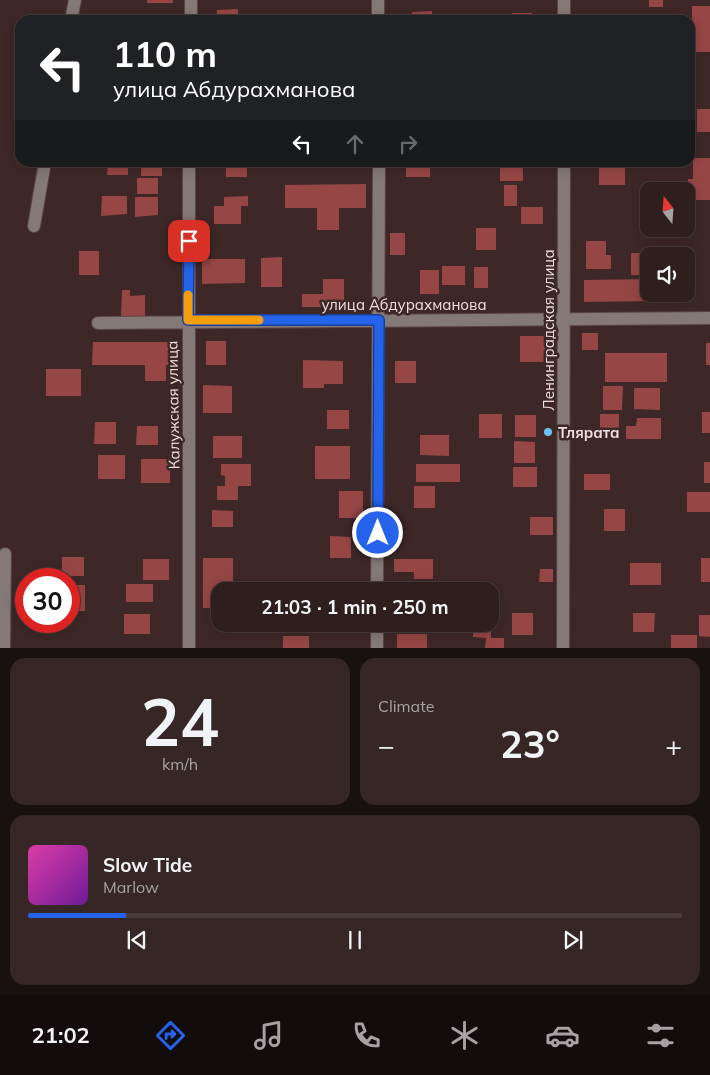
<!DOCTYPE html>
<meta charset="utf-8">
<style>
body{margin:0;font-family:Mulish,sans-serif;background:#362726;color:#f1f3f6;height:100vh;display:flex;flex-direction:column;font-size:19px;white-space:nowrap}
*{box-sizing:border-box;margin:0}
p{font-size:16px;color:#a7a2a4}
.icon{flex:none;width:28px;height:28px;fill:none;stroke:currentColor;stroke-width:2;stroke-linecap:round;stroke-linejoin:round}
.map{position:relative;height:648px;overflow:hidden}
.details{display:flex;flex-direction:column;gap:10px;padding:10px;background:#191010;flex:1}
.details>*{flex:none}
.guide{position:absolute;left:15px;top:15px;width:680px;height:152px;border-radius:15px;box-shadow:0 2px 12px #0003,0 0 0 1px #493c3b;background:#202124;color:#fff;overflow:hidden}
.needle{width:32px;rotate:343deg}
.fabs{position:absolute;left:640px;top:182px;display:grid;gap:10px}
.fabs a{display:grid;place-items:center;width:55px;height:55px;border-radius:10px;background:#2e1e1d;box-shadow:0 2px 12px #0003,0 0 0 1px #493c3b;font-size:25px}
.speed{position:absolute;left:15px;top:568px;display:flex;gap:10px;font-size:25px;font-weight:700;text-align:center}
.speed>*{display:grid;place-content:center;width:65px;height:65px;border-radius:50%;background:#2e1e1d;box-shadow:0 2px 12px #0003,0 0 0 1px #493c3b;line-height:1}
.speed .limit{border:8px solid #d22;background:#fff;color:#111}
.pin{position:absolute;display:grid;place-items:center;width:42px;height:42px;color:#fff;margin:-21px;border-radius:10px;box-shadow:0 2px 8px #0006}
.me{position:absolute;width:55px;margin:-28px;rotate:0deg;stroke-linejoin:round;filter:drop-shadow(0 0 4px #0008)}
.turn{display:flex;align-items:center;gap:18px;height:105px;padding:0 15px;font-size:22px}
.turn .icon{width:65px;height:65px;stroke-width:2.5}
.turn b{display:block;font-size:35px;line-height:42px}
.lanes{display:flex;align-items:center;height:48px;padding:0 15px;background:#0003;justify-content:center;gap:25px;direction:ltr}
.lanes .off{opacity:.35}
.big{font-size:38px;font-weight:700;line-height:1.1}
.details .card{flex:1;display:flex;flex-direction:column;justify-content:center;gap:8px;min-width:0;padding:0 18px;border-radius:15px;background:#362726}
.details .dial{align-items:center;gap:0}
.dial b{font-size:65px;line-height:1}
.song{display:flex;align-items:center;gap:15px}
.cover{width:60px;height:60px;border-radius:8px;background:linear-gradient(135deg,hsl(320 70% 55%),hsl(280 70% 35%))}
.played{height:5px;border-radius:2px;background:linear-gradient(90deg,#2563eb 15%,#493c3b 15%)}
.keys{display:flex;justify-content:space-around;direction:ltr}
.heat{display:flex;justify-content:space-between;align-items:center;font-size:28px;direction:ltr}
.details .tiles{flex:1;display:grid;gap:10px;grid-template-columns:1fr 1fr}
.card:last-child{grid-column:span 2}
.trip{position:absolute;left:211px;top:582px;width:288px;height:50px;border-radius:15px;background:#2e1e1d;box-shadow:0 2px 12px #0003,0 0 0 1px #493c3b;font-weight:700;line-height:50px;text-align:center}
.menu{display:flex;height:80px;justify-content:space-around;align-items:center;background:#120c0c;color:#a7a2a4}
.menu .icon{width:35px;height:35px}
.menu .selected{color:#2563eb}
.menu b{font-size:22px;color:#f1f3f6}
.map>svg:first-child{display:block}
.building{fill:#964645}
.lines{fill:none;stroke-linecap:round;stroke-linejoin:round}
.minor-casing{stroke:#594544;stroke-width:14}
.minor{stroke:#857978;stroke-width:12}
.route-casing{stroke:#184099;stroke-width:12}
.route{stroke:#2563eb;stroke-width:9}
.slow{stroke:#f59e0b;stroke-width:9}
.poi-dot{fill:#69c3f1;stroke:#3d2827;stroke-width:2}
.labels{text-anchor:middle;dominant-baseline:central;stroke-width:5;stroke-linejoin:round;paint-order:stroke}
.street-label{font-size:15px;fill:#eedfde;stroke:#3d2827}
.poi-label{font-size:15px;font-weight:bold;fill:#eedfde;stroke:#3d2827;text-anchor:start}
</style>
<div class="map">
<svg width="710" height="648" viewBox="0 0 710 648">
<rect width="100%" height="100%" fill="#3d2827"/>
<!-- building -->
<path class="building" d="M 147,0 L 173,0 L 173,3 L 147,3 Z
M 649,0 L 663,0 L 663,7 L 649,7 Z
M 692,6 L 710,6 L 710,52 L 692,52 Z
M 238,9 L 238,20 L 217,20 L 217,10 Z
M 432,11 L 432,20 L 412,20 L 412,12 Z
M 512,13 L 532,13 L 532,20 L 512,20 Z
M 466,14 L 485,14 L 485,20 L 466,20 Z
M 319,16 L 343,16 L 343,20 L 319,20 Z
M 697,109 L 710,109 L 710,132 L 697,132 Z
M 693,158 L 710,158 L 710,200 L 688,200 L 688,179 L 693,179 Z
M 108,162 L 128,162 L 128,175 L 107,175 Z
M 141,162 L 162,162 L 162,176 L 141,176 Z
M 226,162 L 247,162 L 247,177 L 226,177 Z
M 406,162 L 430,162 L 430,177 L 406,177 Z
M 500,162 L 523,162 L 523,181 L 500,181 Z
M 599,162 L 625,162 L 625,185 L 599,185 Z
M 137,178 L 158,178 L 158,194 L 137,194 Z
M 366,184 L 366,208 L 339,208 L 339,230 L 317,230 L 317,208 L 285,208 L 285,185 Z
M 504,185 L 517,185 L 517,206 L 504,206 Z
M 102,196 L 127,196 L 127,214 L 101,216 Z
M 248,196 L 248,206 L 241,206 L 241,224 L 214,224 L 214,206 L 224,206 L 224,197 Z
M 135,197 L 158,197 L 158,215 L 135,217 Z
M 521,207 L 543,207 L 543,224 L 521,224 Z
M 476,228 L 496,228 L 496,250 L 476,250 Z
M 390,233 L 405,233 L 405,255 L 390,255 Z
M 586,241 L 606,241 L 606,255 L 611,255 L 611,269 L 586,269 Z
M 79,251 L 99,251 L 99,275 L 79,275 Z
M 631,253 L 651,253 L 651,256 L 649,256 L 649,275 L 631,275 Z
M 282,257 L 282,287 L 261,287 L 261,258 Z
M 202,259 L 245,259 L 245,283 L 202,284 Z
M 442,266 L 465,266 L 465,285 L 442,285 Z
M 474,267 L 488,267 L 488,288 L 474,288 Z
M 420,270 L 439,270 L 439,294 L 420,294 Z
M 323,279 L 344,279 L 344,307 L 302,307 L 302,294 L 323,294 Z
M 649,279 L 651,301 L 584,302 L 584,280 Z
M 122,290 L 130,290 L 130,296 L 145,295 L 145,317 L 121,317 Z
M 582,333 L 598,333 L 598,350 L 582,350 Z
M 520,336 L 549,336 L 549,362 L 520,362 Z
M 206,341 L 226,341 L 226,365 L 206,365 Z
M 93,342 L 172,342 L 172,365 L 166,365 L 166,381 L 145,381 L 145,365 L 92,365 Z
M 706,343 L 710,343 L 710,365 L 706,365 Z
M 605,353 L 667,353 L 667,382 L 605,382 Z
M 303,360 L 343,361 L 343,384 L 324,384 L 324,388 L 303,388 Z
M 395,361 L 416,361 L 416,383 L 395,383 Z
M 46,369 L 81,369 L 81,396 L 46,396 Z
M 203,385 L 232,386 L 232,413 L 203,413 Z
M 603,386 L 623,386 L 622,410 L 603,410 Z
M 634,388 L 660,388 L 660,410 L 634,409 Z
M 327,410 L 349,410 L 349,429 L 327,429 Z
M 702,412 L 710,412 L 710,433 L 702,433 Z
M 479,414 L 502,414 L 502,438 L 479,438 Z
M 600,414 L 619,414 L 619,436 L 600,436 Z
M 515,415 L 536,415 L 536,437 L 515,437 Z
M 637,418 L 661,418 L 661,439 L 626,439 L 626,426 L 636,426 Z
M 95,422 L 116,422 L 116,444 L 94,444 Z
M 137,426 L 158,426 L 158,445 L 136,445 Z
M 420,435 L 449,435 L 449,456 L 420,455 Z
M 213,436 L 242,436 L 242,458 L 213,458 Z
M 514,441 L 535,442 L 535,463 L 514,463 Z
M 315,446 L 350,446 L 350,479 L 315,479 Z
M 98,455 L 125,455 L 125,479 L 98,479 Z
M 141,459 L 170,459 L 170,483 L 141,483 Z
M 704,462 L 710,462 L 710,483 L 704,483 Z
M 221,464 L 251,464 L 251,486 L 238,486 L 238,500 L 217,500 L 217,486 L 225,486 L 225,476 L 221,475 Z
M 416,464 L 460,464 L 460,482 L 416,482 Z
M 513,467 L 537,467 L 537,487 L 513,487 Z
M 584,474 L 610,474 L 610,490 L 584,490 Z
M 414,486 L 435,486 L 435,508 L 414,508 Z
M 339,491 L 363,491 L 363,518 L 339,518 Z
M 687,492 L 710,492 L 710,512 L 687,512 Z
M 604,509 L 625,509 L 625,531 L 604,531 Z
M 212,510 L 233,511 L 233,527 L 212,527 Z
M 530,517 L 553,517 L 553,535 L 530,535 Z
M 330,536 L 351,537 L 351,558 L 330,558 Z
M 62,557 L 84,557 L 84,576 L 62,576 Z
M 203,558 L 233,558 L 233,583 L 229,583 L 229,591 L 220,591 L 220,608 L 203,608 Z
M 701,558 L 710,558 L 710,582 L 701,582 Z
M 143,559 L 169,559 L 169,580 L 143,580 Z
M 394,559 L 433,559 L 433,579 L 414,579 L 414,572 L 394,572 Z
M 630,563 L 661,563 L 661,585 L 630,585 Z
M 540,569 L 553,569 L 553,582 L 539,582 Z
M 410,583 L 432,583 L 432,591 L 410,591 Z
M 126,584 L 153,584 L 153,602 L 126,602 Z
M 69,585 L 85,585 L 85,611 L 69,611 Z
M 333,586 L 364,586 L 364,591 L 333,591 Z
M 242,588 L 282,588 L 281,591 L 242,591 Z
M 512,613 L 533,613 L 533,635 L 512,635 Z
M 633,613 L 655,613 L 654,632 L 633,632 Z
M 124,614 L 150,614 L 150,634 L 124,634 Z
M 699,615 L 710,615 L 710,637 L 699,636 Z
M 316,624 L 343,624 L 343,632 L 316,632 Z
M 473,624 L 491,624 L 491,638 L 504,638 L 504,648 L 485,648 L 486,638 L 473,637 Z
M 397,634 L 427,634 L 427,648 L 397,648 Z
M 671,635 L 697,635 L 697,648 L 671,648 Z
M 283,636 L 309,636 L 309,648 L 283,648 Z"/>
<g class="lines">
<!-- minor casing -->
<g class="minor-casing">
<path id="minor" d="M 378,0 L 378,20
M 564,0 L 564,20
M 71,20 L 75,0
M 191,20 L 191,0
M 189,162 L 189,648
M 34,226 L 45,162
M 98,323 L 710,318
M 377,591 L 379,162
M 4,648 L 5,554
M 377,648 L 377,624
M 563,648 L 564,162"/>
</g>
<!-- minor -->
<use href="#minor" class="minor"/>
</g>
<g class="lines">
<!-- route casing -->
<g class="route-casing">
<path id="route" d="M 189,241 L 188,320 L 379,320 L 378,533"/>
</g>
<!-- route -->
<use href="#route" class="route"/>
<!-- slow -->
<path class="slow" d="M 188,295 L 188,320 L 259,320"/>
</g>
<!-- markers -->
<circle class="poi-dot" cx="548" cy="432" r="5"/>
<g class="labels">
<!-- street labels -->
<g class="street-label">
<text x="404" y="304">улица Абдурахманова</text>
<text transform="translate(548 330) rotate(-90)">Ленинградская улица</text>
<text transform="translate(173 405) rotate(-91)">Калужская улица</text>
</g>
<!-- poi labels -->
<g class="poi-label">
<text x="558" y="432">Тлярата</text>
</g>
</g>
</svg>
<div class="fabs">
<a><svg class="needle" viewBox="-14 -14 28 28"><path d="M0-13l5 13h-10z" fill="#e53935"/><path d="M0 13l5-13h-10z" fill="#a7a2a4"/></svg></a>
<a><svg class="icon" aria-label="sound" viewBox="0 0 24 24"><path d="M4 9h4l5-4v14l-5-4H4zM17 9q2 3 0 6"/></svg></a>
</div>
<div class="speed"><div class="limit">30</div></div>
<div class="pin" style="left:189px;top:241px;background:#d93025"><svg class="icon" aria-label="arrive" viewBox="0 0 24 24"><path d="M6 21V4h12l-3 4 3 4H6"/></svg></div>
<svg class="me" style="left:378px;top:533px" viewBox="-20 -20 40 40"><circle r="17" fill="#2563eb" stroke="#fff" stroke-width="3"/><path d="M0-11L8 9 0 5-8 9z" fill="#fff"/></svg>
<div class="trip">21:03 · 1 min · 250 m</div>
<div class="guide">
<div class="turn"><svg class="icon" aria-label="left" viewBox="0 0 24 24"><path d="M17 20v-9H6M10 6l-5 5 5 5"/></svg><div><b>110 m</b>улица Абдурахманова</div></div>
<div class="lanes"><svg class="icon" aria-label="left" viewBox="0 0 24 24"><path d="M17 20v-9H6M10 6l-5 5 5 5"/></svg><svg class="icon off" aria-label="ahead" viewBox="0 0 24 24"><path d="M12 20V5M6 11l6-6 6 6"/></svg><svg class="icon off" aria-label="right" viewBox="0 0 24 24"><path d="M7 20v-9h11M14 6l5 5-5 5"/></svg></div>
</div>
</div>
<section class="details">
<div class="tiles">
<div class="card dial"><b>24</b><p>km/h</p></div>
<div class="card"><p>Climate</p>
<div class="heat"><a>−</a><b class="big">23°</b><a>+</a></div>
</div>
<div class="card">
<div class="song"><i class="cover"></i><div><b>Slow Tide</b><p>Marlow</p></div></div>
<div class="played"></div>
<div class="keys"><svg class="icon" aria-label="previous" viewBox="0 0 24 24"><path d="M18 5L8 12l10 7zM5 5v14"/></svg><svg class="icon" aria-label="pause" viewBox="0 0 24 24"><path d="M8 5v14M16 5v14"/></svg><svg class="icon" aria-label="next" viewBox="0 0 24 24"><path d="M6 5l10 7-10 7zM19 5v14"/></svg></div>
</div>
</div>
</section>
<nav class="menu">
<b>21:02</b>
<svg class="icon selected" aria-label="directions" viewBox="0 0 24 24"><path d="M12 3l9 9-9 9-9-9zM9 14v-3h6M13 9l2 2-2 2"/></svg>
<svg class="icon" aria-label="music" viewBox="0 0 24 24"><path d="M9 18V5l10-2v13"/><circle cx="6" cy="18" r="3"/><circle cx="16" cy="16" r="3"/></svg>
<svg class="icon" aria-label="phone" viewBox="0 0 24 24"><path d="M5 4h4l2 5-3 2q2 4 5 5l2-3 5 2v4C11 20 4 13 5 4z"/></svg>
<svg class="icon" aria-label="climate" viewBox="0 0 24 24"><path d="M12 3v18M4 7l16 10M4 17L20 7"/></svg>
<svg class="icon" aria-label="car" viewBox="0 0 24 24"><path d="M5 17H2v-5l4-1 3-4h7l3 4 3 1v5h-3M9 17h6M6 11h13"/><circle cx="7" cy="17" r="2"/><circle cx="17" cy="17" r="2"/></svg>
<svg class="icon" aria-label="filters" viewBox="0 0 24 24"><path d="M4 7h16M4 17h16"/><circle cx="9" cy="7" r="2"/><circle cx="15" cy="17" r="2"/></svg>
</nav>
